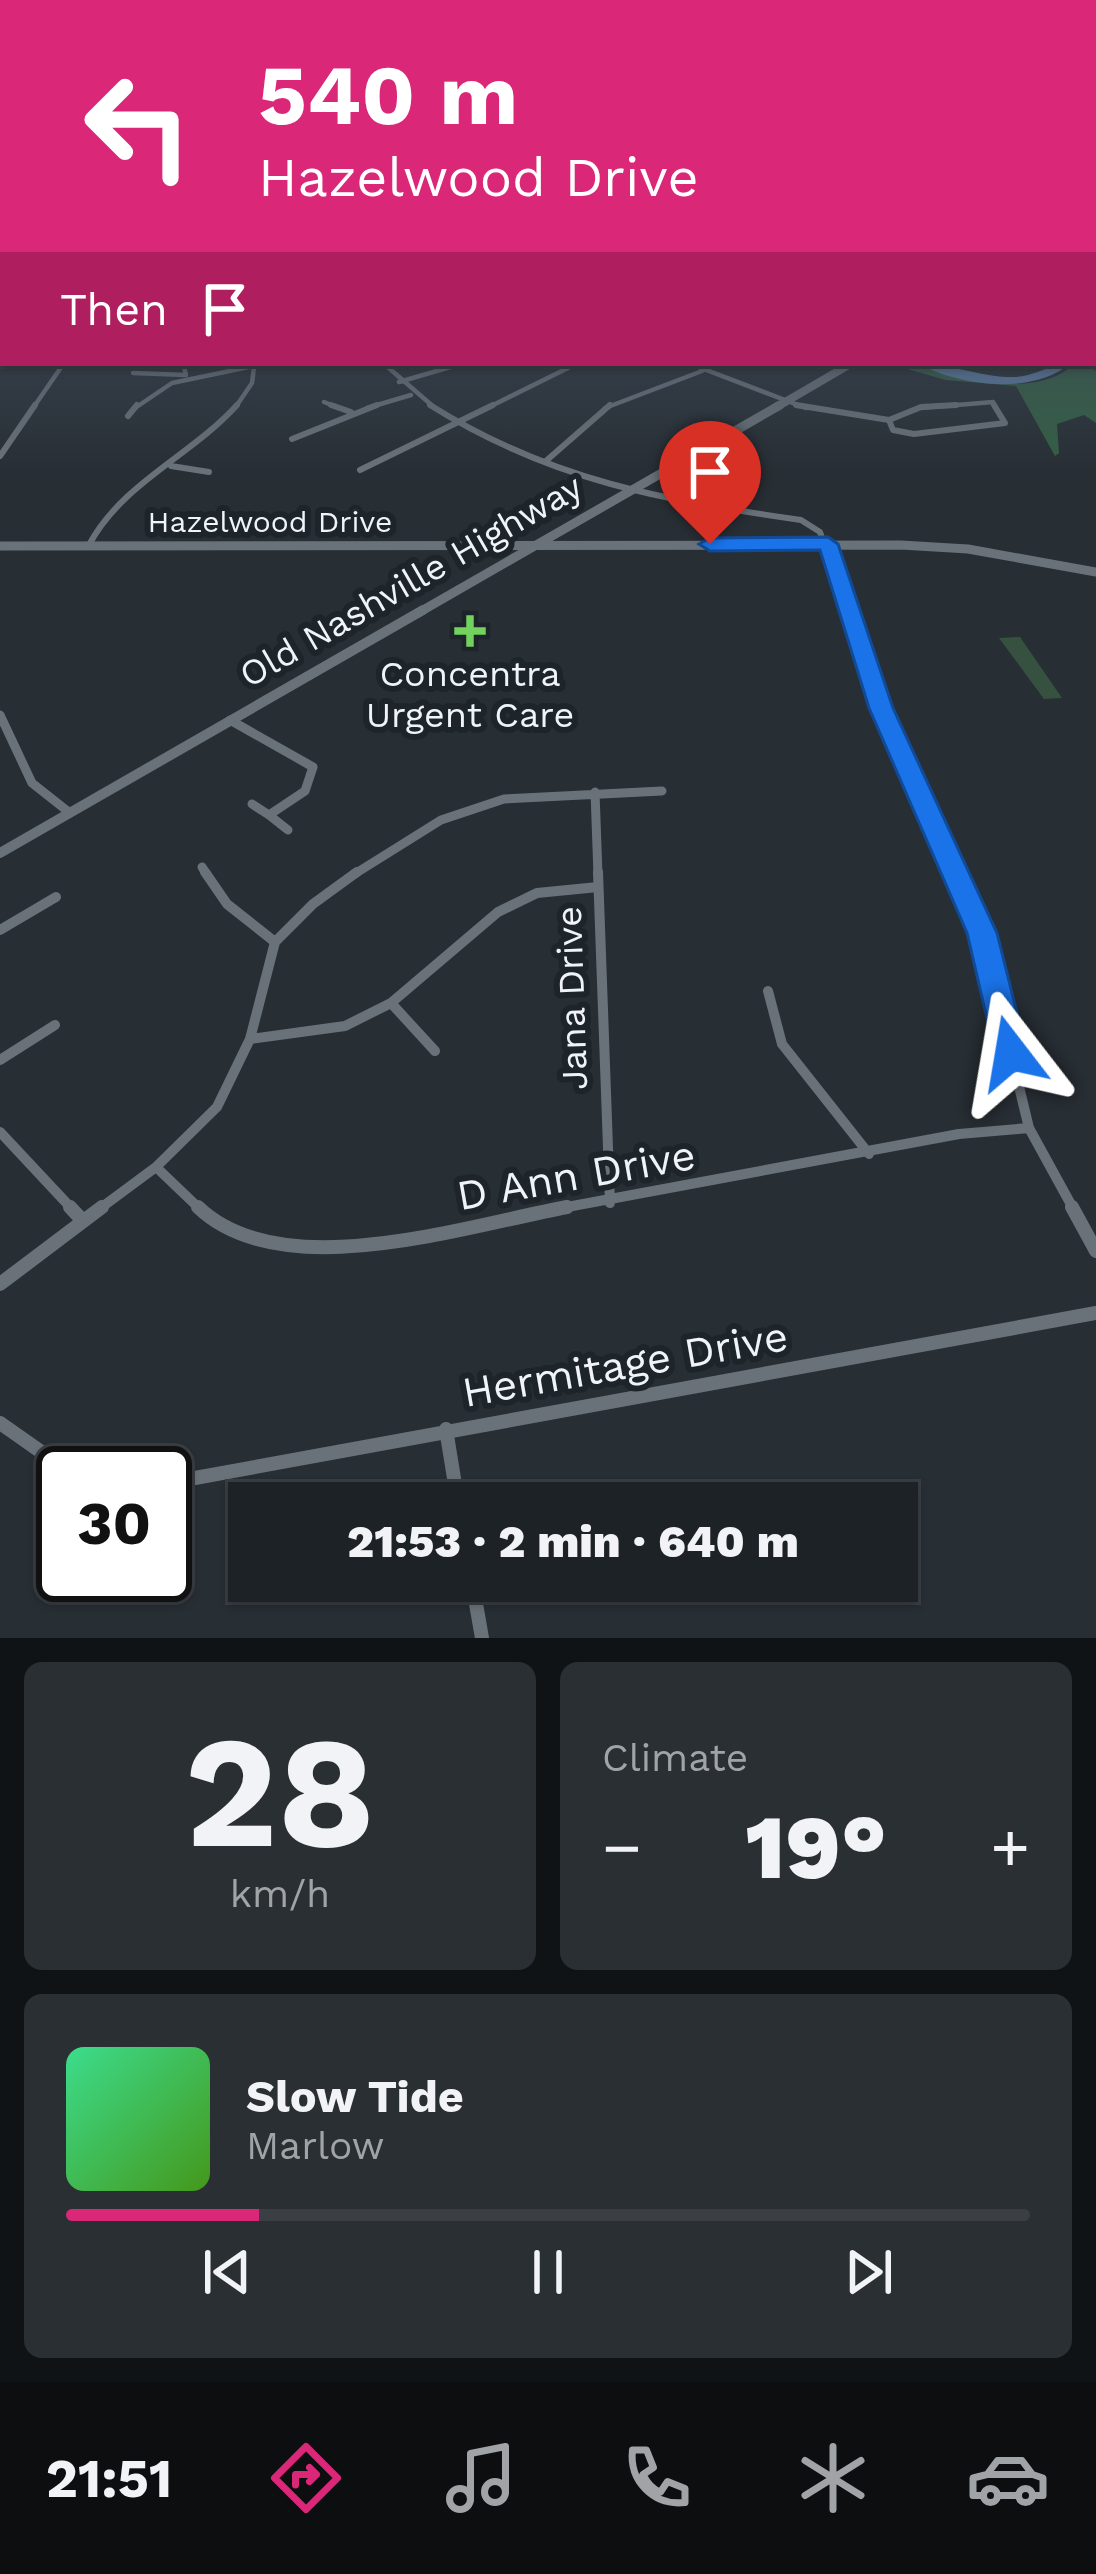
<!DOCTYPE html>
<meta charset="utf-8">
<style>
body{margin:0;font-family:"Work Sans",sans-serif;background:#2a2f33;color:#f1f3f6;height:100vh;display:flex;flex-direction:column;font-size:45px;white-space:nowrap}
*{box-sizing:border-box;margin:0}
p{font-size:39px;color:#a0a4a7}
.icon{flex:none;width:66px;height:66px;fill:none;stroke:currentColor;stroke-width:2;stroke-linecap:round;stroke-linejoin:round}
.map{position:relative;height:1638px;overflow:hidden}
.sheet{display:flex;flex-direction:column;gap:24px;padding:24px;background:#101315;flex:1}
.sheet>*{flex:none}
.guide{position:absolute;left:0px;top:0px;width:1098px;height:366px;box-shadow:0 3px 9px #0004,0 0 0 3px #3b3f44;background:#db2777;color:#fff;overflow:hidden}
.speed{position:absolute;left:36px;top:1446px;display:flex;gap:24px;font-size:60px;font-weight:700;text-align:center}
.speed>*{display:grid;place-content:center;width:156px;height:156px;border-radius:50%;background:#1d2227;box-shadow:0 3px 9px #0004,0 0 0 3px #3b3f44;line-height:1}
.speed .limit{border:6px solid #111;border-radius:18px;background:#fff;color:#111}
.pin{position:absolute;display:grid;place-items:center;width:102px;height:102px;color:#fff;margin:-123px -51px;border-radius:50% 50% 50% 0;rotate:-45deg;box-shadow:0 0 12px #0007}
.pin .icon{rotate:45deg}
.me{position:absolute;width:132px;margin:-66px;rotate:346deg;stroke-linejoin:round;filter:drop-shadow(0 0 9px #0008)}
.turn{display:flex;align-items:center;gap:42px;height:252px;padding:0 60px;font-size:54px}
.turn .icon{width:156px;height:156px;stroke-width:2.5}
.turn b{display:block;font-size:84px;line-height:102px}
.then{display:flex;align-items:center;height:114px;padding:0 60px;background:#0003;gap:24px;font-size:45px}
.big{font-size:90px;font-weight:800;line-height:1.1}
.sheet .card{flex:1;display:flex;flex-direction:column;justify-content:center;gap:18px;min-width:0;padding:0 42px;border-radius:18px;background:#2a2f33}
.sheet .dial{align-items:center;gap:0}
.dial b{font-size:156px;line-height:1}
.song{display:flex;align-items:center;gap:36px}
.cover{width:144px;height:144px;border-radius:18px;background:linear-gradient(135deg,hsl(150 70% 55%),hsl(100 70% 35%))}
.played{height:12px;border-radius:6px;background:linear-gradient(90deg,#db2777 20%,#3b3f44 20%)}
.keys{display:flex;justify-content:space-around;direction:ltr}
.heat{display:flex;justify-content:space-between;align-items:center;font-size:66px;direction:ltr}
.sheet .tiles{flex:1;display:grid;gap:24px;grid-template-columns:1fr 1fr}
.card:last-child{grid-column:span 2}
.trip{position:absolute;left:228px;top:1482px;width:690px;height:120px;border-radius:0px;background:#1d2227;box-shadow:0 3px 9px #0004,0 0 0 3px #3b3f44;font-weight:800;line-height:120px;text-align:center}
.dock{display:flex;height:192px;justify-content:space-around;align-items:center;background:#0c0e10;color:#a0a4a7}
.dock .icon{width:84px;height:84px}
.dock .active{color:#db2777}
.dock b{font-size:54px;color:#f1f3f6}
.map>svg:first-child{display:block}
.green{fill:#375140}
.forest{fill:#335f43}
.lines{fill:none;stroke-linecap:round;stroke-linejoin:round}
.river{fill:#5d7ea3;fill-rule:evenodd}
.street-far4{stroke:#6a7279;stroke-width:4.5}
.street-far3{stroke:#6a7279;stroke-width:6}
.street-far2{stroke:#6a7279;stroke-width:9}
.street-far1{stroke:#6a7279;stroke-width:10}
.street{stroke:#6a7279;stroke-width:14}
.secondary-far2{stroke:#6a7279;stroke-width:8}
.secondary-far1{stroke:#6a7279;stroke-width:9}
.secondary{stroke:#6a7279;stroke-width:10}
.route{fill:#1a73e8;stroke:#114b97;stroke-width:3}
.poi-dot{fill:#73d25d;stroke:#1d242a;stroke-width:4.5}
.labels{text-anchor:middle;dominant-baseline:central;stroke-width:12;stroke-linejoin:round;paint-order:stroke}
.far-street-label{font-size:30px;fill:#f0f4f8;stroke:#1d242a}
.street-label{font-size:36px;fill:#f0f4f8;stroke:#1d242a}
.poi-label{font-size:36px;fill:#f0f4f8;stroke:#1d242a}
.near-street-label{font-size:42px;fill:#f0f4f8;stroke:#1d242a}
</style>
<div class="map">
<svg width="1096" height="1638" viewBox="0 0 1096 1638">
<rect width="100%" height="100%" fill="#272e34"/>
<!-- green -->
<path class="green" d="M 1020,637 L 1062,698 L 1044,699 L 999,638 Z"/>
<!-- forest -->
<path class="forest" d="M 886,363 C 938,363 1020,405 1068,369 L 1068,363 L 1087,363 L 1096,371 L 1096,423 L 1084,415 L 1057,424 L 1059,453 L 1055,456 L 1016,386 L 946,380 Z"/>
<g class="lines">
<!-- river -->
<path class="river" d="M 1095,296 L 1096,296 L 1096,302 L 1095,302 Z
M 917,363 C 950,363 981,378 1015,377 C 1036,376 1052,363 1071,363 C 1032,396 959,386 917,363 Z"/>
<!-- street-far4 -->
<path class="street-far4" d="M 383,363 L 435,408
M 688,363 L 806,408
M 133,373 L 186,375 L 183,363
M 399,382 L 464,363
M 324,402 L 339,408
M 33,408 L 64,363
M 135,408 L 172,383 L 268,363
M 235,408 L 252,383 L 254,367
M 367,408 L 411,395
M 487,408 L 578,363
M 605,408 L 702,371
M 920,408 L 993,402 L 996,408"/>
<!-- street-far3 -->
<path class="street-far3" d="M 331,405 L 351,412
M 430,405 C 551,481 663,500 801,520 L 820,532 L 848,613
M 796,405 L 889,420
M 128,416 L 137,405
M 889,420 L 893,430 L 914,434 L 1005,423 L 994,405
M 889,420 L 921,407 L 956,405
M 292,439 L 377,405
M 0,456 L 35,405
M 547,460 L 610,405
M 171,466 L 209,472
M 360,470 L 493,405
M 89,545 C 122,483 191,456 237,405"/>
<!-- street-far2 -->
<path class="street-far2" d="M 847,610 L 881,708 L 956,875
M 0,715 L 32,783 L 70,813
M 230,720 L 313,767 L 305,791 L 269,815 L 252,804
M 595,792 L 598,875
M 269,815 L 288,830
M 202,867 L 207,875
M 353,875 L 441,820 L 504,799 L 662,791"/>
<!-- street-far1 -->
<path class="street-far1" d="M 205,872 L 227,904 L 275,942
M 598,872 L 610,1203
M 955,872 L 982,933 L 1029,1128 L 1074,1210
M 0,930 L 56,897
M 768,991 L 782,1044 L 869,1154
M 391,1003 L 435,1051
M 250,1039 L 345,1026 L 391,1003 L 498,912 L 537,893 L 598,887
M 0,1060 L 55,1025
M 0,1132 L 73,1210
M 156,1167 L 201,1210
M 98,1210 L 156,1167 L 217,1107 L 250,1039 L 275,942 L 313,904 L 357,872
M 551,1210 L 959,1134 L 1029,1128"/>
<!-- street -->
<path class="street" d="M 70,1207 L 83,1221
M 198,1207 C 281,1287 465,1226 567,1207
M 1072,1207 L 1096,1251
M 0,1284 L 102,1207
M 0,1423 L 57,1463 L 91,1473
M 446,1429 L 458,1503
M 165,1479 L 195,1478 L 1096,1313
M 472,1581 L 482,1638"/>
<!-- secondary-far2 -->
<path class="secondary-far2" d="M 775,408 L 852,363"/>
<!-- secondary-far1 -->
<path class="secondary-far1" d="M 0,546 L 901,545 L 968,549 L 1096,572
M 418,613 L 780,405"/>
<!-- secondary -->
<path class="secondary" d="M 0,853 L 423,610"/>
</g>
<!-- sky -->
<linearGradient id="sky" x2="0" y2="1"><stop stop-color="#15191d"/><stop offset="0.52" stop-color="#414c5c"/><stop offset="1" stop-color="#414c5c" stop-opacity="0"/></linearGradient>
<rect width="1096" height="475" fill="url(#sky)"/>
<!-- route -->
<path class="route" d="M 828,537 L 838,544 L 893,708 L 997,933 L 1027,1053 L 1023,1063 L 1011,1067 L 999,1063 L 995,1053 L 967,933 L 869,708 L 820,550 L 710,551 L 699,544 L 710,538 Z"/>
<!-- markers -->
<path class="poi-dot" d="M464 613h12v12h12v12h-12v12h-12v-12h-12v-12h12z"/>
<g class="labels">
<!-- far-street labels -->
<g class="far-street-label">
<text x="270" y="521">Hazelwood Drive</text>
</g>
<!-- street labels -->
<g class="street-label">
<text transform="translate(411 581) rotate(-30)">Old Nashville Highway</text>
<text transform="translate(572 998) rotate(-92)">Jana Drive</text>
</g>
<!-- poi labels -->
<g class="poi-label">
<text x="470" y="674">Concentra<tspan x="470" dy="41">Urgent Care</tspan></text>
</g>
<!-- near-street labels -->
<g class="near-street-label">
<text transform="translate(576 1175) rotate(-10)">D Ann Drive</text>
<text transform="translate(625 1364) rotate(-10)">Hermitage Drive</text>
</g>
</g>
</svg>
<div class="speed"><div class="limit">30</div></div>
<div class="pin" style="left:710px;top:544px;background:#d93025"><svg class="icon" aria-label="arrive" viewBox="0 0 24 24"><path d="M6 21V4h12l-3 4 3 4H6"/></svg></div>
<svg class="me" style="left:1011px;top:1053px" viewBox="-20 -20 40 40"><path d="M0-17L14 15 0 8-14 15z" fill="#1a73e8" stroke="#fff" stroke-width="4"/></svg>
<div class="trip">21:53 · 2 min · 640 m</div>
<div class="guide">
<div class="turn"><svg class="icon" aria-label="left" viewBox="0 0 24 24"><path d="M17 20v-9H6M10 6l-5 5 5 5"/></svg><div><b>540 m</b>Hazelwood Drive</div></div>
<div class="then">Then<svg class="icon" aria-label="arrive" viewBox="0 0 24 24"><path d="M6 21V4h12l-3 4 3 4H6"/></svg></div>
</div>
</div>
<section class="sheet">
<div class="tiles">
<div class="card dial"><b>28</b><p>km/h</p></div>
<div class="card"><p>Climate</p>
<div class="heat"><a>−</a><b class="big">19°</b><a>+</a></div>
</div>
<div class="card">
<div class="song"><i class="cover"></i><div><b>Slow Tide</b><p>Marlow</p></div></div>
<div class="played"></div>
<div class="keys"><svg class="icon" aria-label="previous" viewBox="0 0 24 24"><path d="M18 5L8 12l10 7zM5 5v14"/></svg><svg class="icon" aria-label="pause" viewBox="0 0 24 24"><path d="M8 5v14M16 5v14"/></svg><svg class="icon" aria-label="next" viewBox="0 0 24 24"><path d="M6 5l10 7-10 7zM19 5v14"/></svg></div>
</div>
</div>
</section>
<nav class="dock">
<b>21:51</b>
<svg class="icon active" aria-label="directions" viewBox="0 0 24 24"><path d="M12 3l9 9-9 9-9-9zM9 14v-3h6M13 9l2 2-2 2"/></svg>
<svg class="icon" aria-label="music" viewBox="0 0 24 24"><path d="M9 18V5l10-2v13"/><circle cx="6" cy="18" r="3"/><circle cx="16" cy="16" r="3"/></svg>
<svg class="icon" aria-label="phone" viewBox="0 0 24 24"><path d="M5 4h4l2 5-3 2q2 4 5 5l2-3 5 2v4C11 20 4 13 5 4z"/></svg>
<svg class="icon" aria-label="climate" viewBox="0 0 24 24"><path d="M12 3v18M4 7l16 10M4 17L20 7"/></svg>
<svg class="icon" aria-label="car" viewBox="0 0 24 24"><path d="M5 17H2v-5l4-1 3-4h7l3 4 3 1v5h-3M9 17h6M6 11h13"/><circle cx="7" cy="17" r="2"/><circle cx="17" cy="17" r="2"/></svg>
</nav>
